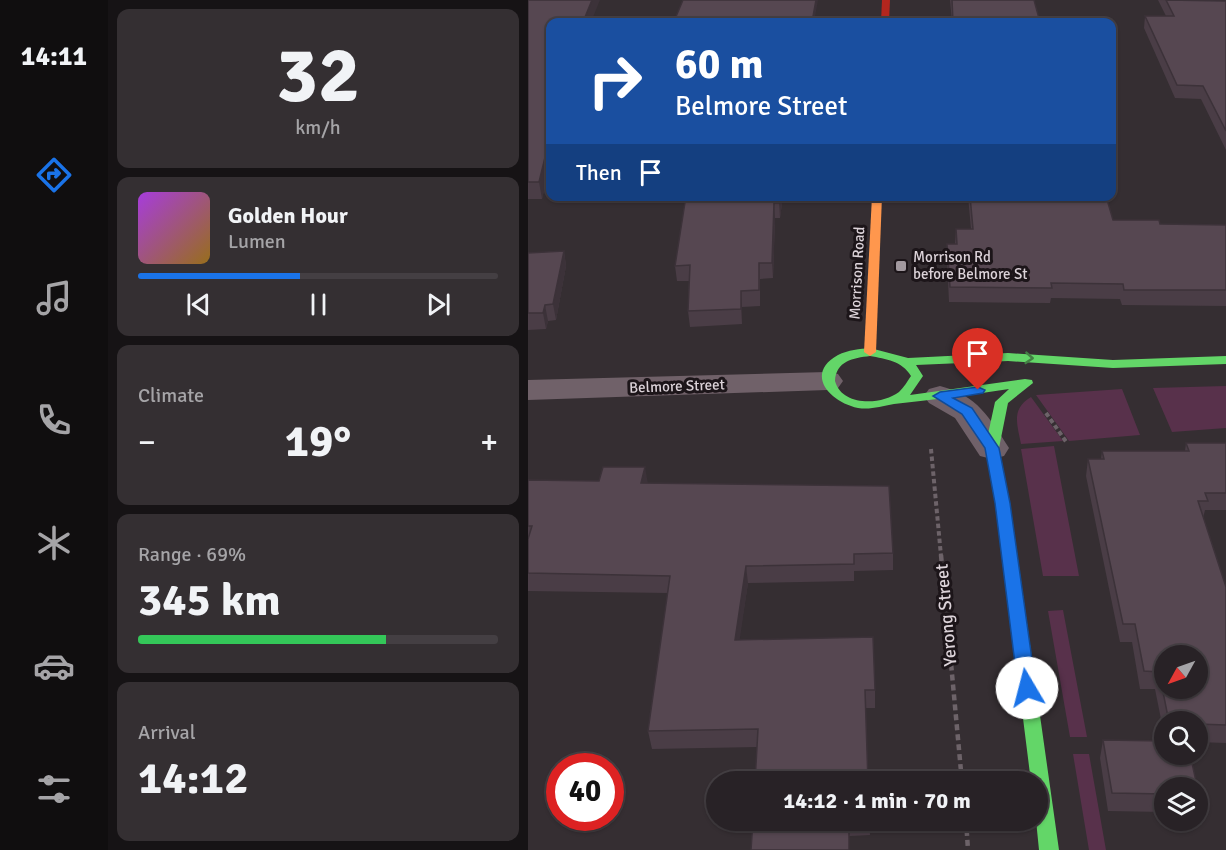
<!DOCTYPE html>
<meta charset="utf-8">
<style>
body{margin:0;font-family:Signika,sans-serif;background:#342f32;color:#f1f3f6;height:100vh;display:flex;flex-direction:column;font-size:22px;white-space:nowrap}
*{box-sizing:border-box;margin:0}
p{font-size:20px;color:#a5a4a7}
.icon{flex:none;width:33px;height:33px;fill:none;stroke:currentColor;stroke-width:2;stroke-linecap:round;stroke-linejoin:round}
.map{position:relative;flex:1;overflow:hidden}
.panel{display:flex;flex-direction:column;gap:9px;padding:9px;background:#161315;width:420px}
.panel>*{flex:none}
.banner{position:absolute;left:18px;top:18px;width:570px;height:183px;border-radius:12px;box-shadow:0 2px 4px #0004,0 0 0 2px #443f43;background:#1a4fa0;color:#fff;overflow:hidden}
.needle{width:39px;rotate:230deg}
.controls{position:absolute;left:626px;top:645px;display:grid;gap:12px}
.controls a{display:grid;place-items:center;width:54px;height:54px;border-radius:50%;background:#282226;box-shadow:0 2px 4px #0004,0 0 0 2px #443f43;font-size:30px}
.speed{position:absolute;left:18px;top:753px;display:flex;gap:12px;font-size:30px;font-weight:700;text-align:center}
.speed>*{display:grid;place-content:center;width:78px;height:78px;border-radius:50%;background:#282226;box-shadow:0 2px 4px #0004,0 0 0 2px #443f43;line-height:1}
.speed .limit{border:9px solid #d22;background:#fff;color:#111}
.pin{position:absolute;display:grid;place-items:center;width:51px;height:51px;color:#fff;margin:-62px -26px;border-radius:50% 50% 50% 0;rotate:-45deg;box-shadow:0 0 6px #0007}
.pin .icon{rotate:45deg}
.me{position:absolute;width:66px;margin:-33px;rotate:352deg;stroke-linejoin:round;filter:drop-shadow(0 0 4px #0008)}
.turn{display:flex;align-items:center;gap:21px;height:126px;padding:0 30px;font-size:27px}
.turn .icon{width:78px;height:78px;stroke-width:2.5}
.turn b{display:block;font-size:42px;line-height:51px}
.then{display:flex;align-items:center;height:57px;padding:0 30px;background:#0003;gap:12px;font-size:22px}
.big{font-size:45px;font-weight:800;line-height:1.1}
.panel .widget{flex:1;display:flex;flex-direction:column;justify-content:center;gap:9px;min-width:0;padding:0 21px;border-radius:12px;background:#342f32}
.panel .dial{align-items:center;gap:0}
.dial b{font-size:78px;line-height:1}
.song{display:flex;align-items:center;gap:18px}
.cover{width:72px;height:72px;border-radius:9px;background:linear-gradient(135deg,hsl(280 70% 55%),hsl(40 70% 35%))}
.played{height:6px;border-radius:3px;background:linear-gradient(90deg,#1a73e8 45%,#443f43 45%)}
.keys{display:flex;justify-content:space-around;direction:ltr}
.heat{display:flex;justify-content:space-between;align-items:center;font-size:33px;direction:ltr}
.charge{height:9px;border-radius:4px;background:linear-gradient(90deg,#34c759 69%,#443f43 0)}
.trip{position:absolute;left:178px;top:771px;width:342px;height:60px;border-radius:30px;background:#282226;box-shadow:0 2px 4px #0004,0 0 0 2px #443f43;font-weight:800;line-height:60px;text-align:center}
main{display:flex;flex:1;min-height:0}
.tabs{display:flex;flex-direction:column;width:108px;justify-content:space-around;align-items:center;background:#100e0f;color:#a5a4a7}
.tabs .icon{width:42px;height:42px}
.tabs .current{color:#1a73e8}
.tabs b{font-size:27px;color:#f1f3f6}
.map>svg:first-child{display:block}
.green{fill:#58314b}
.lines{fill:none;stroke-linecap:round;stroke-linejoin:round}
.path-far1{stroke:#6d6369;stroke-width:4;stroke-dasharray:4.5 3;stroke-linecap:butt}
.path{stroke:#6d6369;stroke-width:4.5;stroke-dasharray:6 4;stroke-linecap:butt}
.street{fill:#706169;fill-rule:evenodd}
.fast{fill:#63d668;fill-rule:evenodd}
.slow{fill:#ff974d;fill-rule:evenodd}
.jam{fill:#b3261e;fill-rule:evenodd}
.wall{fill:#4a3d46}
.shaded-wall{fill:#3c3239}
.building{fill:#564751;stroke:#3c3239;stroke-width:1.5;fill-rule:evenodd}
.oneway{stroke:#437f44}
.route{fill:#1a73e8;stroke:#114b97;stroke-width:1.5}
.poi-dot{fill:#a2999f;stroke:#1c1519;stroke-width:2}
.labels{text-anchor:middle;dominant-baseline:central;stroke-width:6;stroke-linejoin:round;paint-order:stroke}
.poi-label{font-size:15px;fill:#dcd3d9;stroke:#1c1519;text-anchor:start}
.street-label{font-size:15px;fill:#dcd3d9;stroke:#1c1519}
.near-street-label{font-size:18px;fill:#dcd3d9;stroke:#1c1519}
</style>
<main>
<nav class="tabs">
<b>14:11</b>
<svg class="icon current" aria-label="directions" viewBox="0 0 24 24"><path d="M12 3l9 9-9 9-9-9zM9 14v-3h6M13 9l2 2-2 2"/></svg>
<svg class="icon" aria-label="music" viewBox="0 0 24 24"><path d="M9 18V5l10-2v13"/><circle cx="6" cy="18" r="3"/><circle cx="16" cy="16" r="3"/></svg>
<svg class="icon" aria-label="phone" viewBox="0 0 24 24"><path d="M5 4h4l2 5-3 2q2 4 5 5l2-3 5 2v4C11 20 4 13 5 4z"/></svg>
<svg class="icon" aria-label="climate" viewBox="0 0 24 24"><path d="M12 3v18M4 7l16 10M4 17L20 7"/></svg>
<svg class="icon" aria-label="car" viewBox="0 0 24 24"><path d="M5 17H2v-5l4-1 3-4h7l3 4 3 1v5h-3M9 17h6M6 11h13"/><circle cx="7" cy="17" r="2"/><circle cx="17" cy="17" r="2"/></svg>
<svg class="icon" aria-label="filters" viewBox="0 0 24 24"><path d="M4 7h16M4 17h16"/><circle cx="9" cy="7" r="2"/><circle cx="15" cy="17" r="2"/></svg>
</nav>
<section class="panel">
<div class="widget dial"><b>32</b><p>km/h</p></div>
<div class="widget">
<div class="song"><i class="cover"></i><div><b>Golden Hour</b><p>Lumen</p></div></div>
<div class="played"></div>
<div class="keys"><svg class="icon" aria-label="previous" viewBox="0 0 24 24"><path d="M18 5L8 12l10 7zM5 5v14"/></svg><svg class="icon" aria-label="pause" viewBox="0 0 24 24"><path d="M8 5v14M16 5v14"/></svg><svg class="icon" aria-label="next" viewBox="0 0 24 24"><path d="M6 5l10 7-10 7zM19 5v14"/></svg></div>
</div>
<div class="widget"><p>Climate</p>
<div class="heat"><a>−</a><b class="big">19°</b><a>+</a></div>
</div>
<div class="widget"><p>Range · 69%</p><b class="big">345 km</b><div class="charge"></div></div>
<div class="widget"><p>Arrival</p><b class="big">14:12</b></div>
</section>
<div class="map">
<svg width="698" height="850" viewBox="0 0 698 850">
<rect width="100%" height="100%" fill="#352e32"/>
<!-- green -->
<path class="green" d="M 698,386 L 698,428 L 644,432 L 625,388 Z
M 594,389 L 612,435 L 541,441 L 508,395 Z
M 503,397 L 535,441 L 493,444 C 489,424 483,409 503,397 Z
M 526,446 L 551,576 L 515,576 L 493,449 Z
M 535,610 L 559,737 L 542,737 L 520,611 Z
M 545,754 L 561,754 L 578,850 L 561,850 Z"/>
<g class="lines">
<!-- path-far1 -->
<path class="path-far1" d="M 518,413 L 539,443
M 403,449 L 413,556"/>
<!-- path -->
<path class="path" d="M 413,555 L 434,782
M 438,820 L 440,850"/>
<!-- street -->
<path class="street" d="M 299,372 L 310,374 L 315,381 L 310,388 L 299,390 L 0,400 L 0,380 Z
M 412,386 C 450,396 461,417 481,448 L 476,456 L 464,459 L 452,456 L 427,418 L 401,403 L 396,396 L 401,389 Z"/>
<!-- fast -->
<path class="fast" d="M 342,348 L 380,358 L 480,353 L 585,360 L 698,356 L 698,364 L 585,368 L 480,361 L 388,365 L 395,376 L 382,395 L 497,379 L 504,380 L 505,383 L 480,403 L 471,448 L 482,503 L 531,850 L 511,850 L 508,820 L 510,820 L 510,782 L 503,782 L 468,503 L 457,448 L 467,402 L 481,389 C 443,395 404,400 366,404 C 353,406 343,410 330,408 C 302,402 276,374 310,355 C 320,350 332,349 342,348 ZM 342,356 C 358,359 374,361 383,376 C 379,382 376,387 371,392 C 354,405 314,407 307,381 C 308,361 325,358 342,356 Z"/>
<!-- slow -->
<path class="slow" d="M 344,196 L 354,196 L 348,352 L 342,356 L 336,352 Z"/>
<!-- jam -->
<path class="jam" d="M 354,0 L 362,0 L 361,22 L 353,22 Z"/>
</g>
<!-- wall -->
<path class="wall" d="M 0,0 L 22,22 L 22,165 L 14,199 L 0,199 Z
M 155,0 L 286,22 L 147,22 L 147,19 Z
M 422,0 L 506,0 L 512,22 L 424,22 Z
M 630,0 L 698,1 L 698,150 L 673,99 L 647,98 L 616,28 L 617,16 L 638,16 Z
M 158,196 L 255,196 L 252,218 L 247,218 L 245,278 L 232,279 L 232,306 L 214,307 L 214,324 L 162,327 L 160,311 L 161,281 L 149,281 L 147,266 Z
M 440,196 L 578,196 L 585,220 L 632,224 L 698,225 L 698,306 L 594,305 L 592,299 L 523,298 L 522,303 L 421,302 L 419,259 L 419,244 L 427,244 L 428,229 L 443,229 Z
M 36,251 L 38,266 L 28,320 L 20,321 L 18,329 L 0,330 L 0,253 Z
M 658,443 L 698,443 L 698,510 L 677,510 L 675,518 L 698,587 L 698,743 L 669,742 L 669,722 L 636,722 L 636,734 L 627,689 L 612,689 L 604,642 L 592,642 L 558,476 L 560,459 L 573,459 L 574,451 L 657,451 Z
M 0,480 L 120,483 L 365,553 L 365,570 L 326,571 L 326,581 L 220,583 L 211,640 L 347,690 L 347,708 L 337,708 L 229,747 L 124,749 L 120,731 L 140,593 L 0,591 Z
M 575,740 L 636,741 L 636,754 L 662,754 L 671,795 L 669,802 L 669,788 L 636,788 L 636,812 L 580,811 L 572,758 Z
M 225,820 L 341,820 L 342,835 L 321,836 Z"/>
<!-- shaded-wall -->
<path class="shaded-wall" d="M 64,0 L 72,0 L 63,22 L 55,22 Z
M 288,0 L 290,0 L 286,22 L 284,22 Z
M 22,108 L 22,133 L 17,125 Z
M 22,137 L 22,165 L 14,199 L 11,182 Z
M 252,196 L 255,196 L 252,218 L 251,203 Z
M 246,203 L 247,218 L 245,278 L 244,263 Z
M 36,251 L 38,266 L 28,320 L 25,304 Z
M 213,291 L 214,307 L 214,324 L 213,309 Z
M 17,305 L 20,321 L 18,329 L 15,313 Z
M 117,467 L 120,484 L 113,483 Z
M 218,566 L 220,583 L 209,658 L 207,640 Z"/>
<!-- building -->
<path class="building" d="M 0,0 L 64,0 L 55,22 L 22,22 L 22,108 L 17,125 L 22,125 L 22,137 L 11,182 L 0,182 Z
M 155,0 L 288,0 L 284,22 L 207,22 L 208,19 L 147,19 Z
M 424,0 L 506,0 L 512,22 L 425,22 Z
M 638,0 L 698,1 L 698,131 L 675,86 L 649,85 L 617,16 L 646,16 Z
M 158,196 L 252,196 L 251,203 L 246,203 L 244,263 L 231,263 L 231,290 L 213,291 L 213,309 L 160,311 L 162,265 L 147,266 Z
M 442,196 L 578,196 L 585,220 L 631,220 L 632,224 L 698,225 L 698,290 L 596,290 L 595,284 L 523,283 L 524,288 L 422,287 L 419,244 L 429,244 L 428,229 L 445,229 Z
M 36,251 L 25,304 L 17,305 L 15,313 L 0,313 L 0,253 Z
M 658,443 L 698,443 L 698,493 L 677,493 L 680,501 L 670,501 L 698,587 L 698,725 L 669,724 L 669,722 L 641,722 L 631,672 L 616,671 L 607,624 L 595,624 L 560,459 L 576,459 L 574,451 L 661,451 ZM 636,656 L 669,656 L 669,688 L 636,688 Z
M 75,467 L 117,467 L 113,483 L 361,486 L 365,553 L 326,554 L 326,564 L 218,566 L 207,640 L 345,637 L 347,690 L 337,690 L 340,782 L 227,782 L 230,729 L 120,731 L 142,576 L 0,573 L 0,539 L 4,526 L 0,526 L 0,480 L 71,481 Z
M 575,740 L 636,741 L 636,754 L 662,754 L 671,795 L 669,795 L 669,788 L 636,788 L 636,794 L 584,793 Z
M 225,820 L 321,820 L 321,850 L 223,850 Z"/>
<!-- one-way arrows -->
<defs><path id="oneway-chevron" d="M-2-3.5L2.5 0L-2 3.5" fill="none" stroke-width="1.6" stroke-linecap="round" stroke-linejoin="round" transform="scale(1.5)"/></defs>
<use class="oneway" href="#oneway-chevron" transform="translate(501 358) rotate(4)"/>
<!-- route -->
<path class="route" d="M 450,387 L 457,390 L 455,393 L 425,398 L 444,408 L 471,448 L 482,503 L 508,688 L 505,693 L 499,695 L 493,693 L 490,688 L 467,503 L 457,448 L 434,414 L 405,396 L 412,392 Z"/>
<!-- markers -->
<rect class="poi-dot" x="367" y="260" width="12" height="12" rx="3"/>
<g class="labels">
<!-- poi labels -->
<g class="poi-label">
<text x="385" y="257">Morrison Rd<tspan x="385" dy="17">before Belmore St</tspan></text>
</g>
<!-- street labels -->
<g class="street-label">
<text transform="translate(329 273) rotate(-87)">Morrison Road</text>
<text transform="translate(149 386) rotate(-2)">Belmore Street</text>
</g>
<!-- near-street labels -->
<g class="near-street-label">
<text transform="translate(418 615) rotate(-95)">Yerong Street</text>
</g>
</g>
</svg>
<div class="controls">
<a><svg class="needle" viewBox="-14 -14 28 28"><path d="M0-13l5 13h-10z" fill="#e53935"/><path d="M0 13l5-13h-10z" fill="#a5a4a7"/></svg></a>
<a><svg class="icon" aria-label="search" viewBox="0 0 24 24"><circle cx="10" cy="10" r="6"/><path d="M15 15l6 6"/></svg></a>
<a><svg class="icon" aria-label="layers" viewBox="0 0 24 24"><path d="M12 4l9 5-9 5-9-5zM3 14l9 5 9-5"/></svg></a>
</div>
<div class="speed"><div class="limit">40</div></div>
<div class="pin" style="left:450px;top:390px;background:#d93025"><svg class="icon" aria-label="arrive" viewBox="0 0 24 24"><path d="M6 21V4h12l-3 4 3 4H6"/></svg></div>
<svg class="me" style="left:499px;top:688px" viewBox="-20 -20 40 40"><circle r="19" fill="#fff"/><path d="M0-13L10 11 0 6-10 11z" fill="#1a73e8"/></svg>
<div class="trip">14:12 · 1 min · 70 m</div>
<div class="banner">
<div class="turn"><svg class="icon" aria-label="right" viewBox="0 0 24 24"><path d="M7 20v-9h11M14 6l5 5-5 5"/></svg><div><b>60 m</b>Belmore Street</div></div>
<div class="then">Then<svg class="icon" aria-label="arrive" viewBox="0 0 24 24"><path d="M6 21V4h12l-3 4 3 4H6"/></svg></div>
</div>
</div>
</main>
